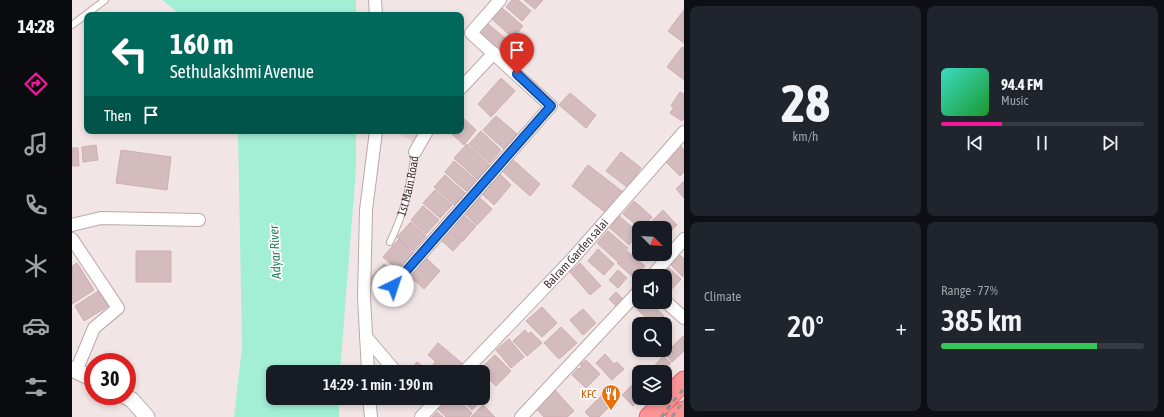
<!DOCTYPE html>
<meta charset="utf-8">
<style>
body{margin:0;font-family:"Asap Condensed",sans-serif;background:#20242c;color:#f1f3f6;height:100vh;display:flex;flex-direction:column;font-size:15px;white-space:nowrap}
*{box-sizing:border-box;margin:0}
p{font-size:13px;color:#9ea1a6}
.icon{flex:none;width:22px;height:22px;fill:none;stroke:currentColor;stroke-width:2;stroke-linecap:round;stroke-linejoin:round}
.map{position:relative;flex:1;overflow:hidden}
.panel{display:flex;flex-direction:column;gap:6px;padding:6px;background:#0d0f14;width:480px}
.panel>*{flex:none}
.hud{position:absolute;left:12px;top:12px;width:380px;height:122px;border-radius:8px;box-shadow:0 2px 6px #0003;background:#00695c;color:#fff;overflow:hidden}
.needle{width:26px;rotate:114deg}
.fabs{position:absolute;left:560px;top:221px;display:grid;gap:8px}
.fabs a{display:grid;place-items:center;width:40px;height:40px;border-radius:8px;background:#171b24;box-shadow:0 2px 6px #0003;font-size:20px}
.speed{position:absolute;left:12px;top:353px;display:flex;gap:8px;font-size:20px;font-weight:700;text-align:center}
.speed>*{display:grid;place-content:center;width:52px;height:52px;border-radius:50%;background:#171b24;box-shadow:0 2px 6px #0003;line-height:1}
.speed .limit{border:6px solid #d22;background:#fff;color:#111}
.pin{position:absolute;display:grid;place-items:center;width:34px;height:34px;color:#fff;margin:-41px -17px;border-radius:50% 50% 50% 0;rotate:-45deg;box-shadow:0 0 4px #0007}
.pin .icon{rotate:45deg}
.me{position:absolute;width:44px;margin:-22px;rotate:41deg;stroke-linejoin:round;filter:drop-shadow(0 0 3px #0008)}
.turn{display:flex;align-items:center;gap:14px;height:84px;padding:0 20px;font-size:18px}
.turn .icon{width:52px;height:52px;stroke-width:2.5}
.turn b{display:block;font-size:28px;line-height:34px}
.then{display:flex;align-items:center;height:38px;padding:0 20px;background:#0003;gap:8px;font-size:15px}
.big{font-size:30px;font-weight:600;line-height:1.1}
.panel .widget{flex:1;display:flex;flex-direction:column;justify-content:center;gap:6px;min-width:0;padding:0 14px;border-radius:8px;background:#20242c}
.panel .dial{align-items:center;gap:0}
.dial b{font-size:52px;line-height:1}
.song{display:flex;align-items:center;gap:12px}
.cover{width:48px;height:48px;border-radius:6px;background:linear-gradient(135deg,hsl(170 70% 55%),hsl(130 70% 35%))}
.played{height:4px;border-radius:2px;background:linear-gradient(90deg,#f6189a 30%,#363941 30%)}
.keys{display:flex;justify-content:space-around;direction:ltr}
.heat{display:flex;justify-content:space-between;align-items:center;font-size:22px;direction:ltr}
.charge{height:6px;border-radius:3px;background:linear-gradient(90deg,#34c759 77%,#363941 0)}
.panel .tiles{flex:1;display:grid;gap:6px;grid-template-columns:repeat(2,1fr)}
.trip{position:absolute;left:194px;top:365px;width:224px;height:40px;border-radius:8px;background:#171b24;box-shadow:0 2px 6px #0003;font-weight:600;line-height:40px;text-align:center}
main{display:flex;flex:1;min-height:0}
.dock{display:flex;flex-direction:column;width:72px;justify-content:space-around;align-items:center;background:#090b0e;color:#9ea1a6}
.dock .icon{width:28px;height:28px}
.dock .current{color:#f6189a}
.dock b{font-size:18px;color:#f1f3f6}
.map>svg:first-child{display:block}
.residential{fill:#ead7d8}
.water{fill:#a2efd6}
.building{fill:#d4bbbe;stroke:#ceaeb2}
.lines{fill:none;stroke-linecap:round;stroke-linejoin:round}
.service-casing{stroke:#bda8a9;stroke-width:8}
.minor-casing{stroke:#bda8a9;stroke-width:14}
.tertiary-casing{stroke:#bda8a9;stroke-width:17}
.primary-casing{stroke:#e16468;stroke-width:21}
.service{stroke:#fff;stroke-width:6}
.minor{stroke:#fff;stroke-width:12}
.tertiary{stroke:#fff;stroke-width:15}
.primary{stroke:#fc9496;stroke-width:19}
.rail{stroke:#959595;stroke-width:3;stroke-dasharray:5 5;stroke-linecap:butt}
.route-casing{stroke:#114b97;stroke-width:10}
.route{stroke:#1a73e8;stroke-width:7}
.labels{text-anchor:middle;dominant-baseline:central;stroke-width:3.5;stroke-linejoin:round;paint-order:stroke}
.street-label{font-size:12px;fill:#443537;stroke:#fff}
.food-label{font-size:12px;fill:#c56008;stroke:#fff;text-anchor:end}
.water-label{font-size:13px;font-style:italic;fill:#277f64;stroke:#fff}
</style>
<main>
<nav class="dock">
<b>14:28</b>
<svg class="icon current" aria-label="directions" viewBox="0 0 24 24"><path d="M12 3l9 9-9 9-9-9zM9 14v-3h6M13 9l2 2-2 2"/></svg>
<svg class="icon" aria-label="music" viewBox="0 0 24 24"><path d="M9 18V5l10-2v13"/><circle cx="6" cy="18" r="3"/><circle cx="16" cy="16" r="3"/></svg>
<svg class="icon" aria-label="phone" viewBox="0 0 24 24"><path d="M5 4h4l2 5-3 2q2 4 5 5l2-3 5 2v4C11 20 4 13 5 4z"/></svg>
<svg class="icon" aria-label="climate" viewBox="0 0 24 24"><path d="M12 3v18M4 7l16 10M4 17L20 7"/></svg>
<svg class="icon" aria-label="car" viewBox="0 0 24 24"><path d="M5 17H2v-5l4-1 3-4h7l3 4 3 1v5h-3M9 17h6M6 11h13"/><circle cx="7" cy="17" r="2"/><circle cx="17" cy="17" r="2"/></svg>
<svg class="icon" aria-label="filters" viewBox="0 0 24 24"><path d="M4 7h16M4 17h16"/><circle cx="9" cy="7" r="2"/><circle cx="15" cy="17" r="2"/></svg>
</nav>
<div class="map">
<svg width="612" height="417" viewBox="0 0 612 417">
<rect width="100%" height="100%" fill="#f2e5e5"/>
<!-- residential -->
<path class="residential" d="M 323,131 L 348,131 L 342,143 Z"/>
<!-- water -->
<path class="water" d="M 90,0 L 284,0 L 284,15 L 109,15 Z
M 166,131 L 284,131 L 284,169 L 268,372 L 201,372 L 201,398 L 267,398 L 267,417 L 162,417 L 170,347 Z"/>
<!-- building -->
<path class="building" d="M 440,0 L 446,0 L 459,11 L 450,21 L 434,7 Z
M 452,0 L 471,0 L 463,9 Z
M 430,8 L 451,26 L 441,38 L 420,19 Z
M 612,10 L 612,43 L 596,31 Z
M 414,22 L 435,40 L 425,52 L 404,34 Z
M 610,47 L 612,48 L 612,80 L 595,67 Z
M 429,78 L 443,91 L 419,117 L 406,104 Z
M 608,92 L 612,94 L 612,118 L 610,121 L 598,113 L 602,107 L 599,106 Z
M 498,93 L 524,115 L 514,128 L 487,105 Z
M 389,116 L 404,130 L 392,145 L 377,131 L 389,131 Z
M 424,116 L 445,134 L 432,149 L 411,130 Z
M 409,131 L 429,150 L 418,163 L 397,144 Z
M 395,144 L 418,165 L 405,179 L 382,158 Z
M 24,145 L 26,160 L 11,162 L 10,147 Z
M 608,145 L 612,150 L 612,172 L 608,176 L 593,161 Z
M 0,148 L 6,148 L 7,166 L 0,166 Z
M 49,150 L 99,157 L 95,190 L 44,183 Z
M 549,152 L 569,168 L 555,187 L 534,171 Z
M 439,158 L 468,184 L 458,196 L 429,170 Z
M 382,161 L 404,180 L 394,191 L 373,172 Z
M 516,165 L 551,192 L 534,213 L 500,186 Z
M 427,173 L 439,185 L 422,205 L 409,193 Z
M 373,175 L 393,193 L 382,205 L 362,187 Z
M 612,181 L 612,198 L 604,189 Z
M 363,190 L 380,205 L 368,218 L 351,203 Z
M 407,197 L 420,209 L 405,225 L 392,213 Z
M 562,201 L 580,217 L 571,228 L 568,228 L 551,214 Z
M 351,206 L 367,220 L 354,234 L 339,220 Z
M 591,210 L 605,225 L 594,236 L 593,228 L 586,228 L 580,221 Z
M 391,215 L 404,226 L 391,241 L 378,229 Z
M 547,216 L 567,233 L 557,245 L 538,228 Z
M 339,222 L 354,236 L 341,251 L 325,237 Z
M 377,230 L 390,241 L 381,251 L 368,239 Z
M 536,231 L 556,248 L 545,261 L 525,243 Z
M 327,239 L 341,253 L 326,270 L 311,257 Z
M 567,239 L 567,250 L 561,245 Z
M 526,249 L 542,264 L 532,275 L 516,261 Z
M 64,251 L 99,251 L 99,282 L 64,282 Z
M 555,251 L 573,266 L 562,278 L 545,263 Z
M 607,254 L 612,259 L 611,277 L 598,264 Z
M 353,257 L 368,271 L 352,289 L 337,275 Z
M 5,263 L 22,290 L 0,304 L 0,266 Z
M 508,263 L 529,286 L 518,295 L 498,272 Z
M 312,264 L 324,275 L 307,293 L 295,282 Z
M 595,266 L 609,279 L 598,291 L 593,287 L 593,276 L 586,276 Z
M 546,270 L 555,278 L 546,288 L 537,280 Z
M 28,290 L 38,305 L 12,321 L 3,306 Z
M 544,292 L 551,299 L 544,306 L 537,299 Z
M 569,302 L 578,302 L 592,316 L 586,321 L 584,319 L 580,323 L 566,310 L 570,306 L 567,304 Z
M 470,307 L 485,323 L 470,337 L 454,321 Z
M 511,309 L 524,323 L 511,335 L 498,320 Z
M 489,327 L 505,343 L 487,359 L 472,343 Z
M 453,330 L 456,334 L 459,332 L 470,343 L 455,356 L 441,341 Z
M 611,336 L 612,351 L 600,362 L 593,354 Z
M 437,339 L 452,357 L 439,368 L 424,350 Z
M 366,343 L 391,364 L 385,372 L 371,372 L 361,364 L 364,362 L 356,355 Z
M 533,354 L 542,364 L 545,362 L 552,369 L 540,380 L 524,363 Z
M 423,355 L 439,371 L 424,386 L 418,380 L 414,384 L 411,382 L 411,378 L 415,374 L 409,368 Z
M 591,356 L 599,363 L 591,372 L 577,372 Z
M 514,360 L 528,374 L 514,388 L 500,375 L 506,368 L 507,369 L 510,367 L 508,365 Z
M 345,362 L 358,372 L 337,372 Z
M 566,379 L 567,380 L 567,398 L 569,398 L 561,406 L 550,395 Z
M 482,389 L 502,411 L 495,417 L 472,417 L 463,407 Z
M 530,395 L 540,404 L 527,417 L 518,417 L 513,412 Z
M 411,397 L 412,398 L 400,410 L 388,398 Z
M 375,398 L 384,398 L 400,413 L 397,417 L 374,417 L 365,408 Z
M 411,405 L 423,417 L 399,417 Z
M 365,412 L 371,417 L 360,417 Z"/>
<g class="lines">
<!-- service casing -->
<g class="service-casing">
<g id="service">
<path d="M 0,25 L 33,0"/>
<path id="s1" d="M 318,242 C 333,211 338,187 343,152"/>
</g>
</g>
<!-- minor casing -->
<g class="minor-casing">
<g id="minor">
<path d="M 303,0 L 304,15"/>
<path d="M 389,88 L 422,53"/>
<path d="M 343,152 L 355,131"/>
<path d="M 0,225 L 29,218 L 127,220"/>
<path d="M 0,239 L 46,308 L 22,328 L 4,371"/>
<path d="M 580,276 L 612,239"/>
<path d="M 321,286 L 479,106 L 399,33 L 428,0"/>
<path d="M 593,301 L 612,318"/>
<path d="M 294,337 L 324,372"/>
<path d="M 296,372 L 292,297 L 294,210 L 304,131"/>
<path id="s2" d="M 392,372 L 501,258 L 612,132"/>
<path d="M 297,398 L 299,417"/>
<path d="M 349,417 L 367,398"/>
<path d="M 449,417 L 567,291"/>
</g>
</g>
<!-- tertiary casing -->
<g class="tertiary-casing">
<path id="tertiary" d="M 0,369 L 21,379
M 53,396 L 60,400 L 75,417"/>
</g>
<!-- primary casing -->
<g class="primary-casing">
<path id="primary" d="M 577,417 L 612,381
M 604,417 L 612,411"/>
</g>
<!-- service -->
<use href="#service" class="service"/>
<!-- minor -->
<use href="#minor" class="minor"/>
<!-- tertiary -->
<use href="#tertiary" class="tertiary"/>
<!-- primary -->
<use href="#primary" class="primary"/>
<!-- rail -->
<path class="rail" d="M 589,417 L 612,388
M 600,417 L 612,400"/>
</g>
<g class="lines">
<!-- route casing -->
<g class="route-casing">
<path id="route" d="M 321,286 L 479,106 L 445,74"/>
</g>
<!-- route -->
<use href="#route" class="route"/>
</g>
<!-- icons -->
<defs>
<g id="restaurant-pin" transform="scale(1)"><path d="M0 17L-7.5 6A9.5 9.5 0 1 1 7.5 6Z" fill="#e8710a" stroke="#fff"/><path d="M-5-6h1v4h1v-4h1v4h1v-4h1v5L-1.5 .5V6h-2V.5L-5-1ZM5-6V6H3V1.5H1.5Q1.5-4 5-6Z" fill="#fff"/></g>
</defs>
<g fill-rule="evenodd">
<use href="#restaurant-pin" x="539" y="394"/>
</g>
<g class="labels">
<!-- street labels -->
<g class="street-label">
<text stroke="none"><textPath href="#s1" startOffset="59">1st Main Road</textPath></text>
<text stroke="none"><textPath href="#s2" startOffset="163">Balram Garden salai</textPath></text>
</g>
<!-- food labels -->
<g class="food-label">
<text x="525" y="394">KFC</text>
</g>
<!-- water labels -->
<g class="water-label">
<text transform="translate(203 252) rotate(-93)">Adyar River</text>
</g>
</g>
</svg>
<div class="fabs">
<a><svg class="needle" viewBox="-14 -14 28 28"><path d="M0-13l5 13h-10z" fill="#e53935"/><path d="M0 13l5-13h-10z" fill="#9ea1a6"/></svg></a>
<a><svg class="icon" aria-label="sound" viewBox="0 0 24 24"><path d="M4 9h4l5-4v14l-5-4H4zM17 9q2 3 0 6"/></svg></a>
<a><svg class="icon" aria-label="search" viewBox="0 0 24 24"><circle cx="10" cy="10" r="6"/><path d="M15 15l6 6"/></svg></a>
<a><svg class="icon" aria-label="layers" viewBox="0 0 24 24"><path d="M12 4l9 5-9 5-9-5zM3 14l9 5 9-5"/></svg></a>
</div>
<div class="speed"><div class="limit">30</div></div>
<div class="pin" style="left:445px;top:74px;background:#d93025"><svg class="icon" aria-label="arrive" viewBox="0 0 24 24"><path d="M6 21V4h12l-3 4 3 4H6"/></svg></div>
<svg class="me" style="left:321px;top:286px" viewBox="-20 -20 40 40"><circle r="19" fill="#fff"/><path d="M0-13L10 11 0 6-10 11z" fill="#1a73e8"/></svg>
<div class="trip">14:29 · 1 min · 190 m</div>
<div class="hud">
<div class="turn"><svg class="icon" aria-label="left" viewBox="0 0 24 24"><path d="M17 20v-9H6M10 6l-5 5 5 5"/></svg><div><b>160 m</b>Sethulakshmi Avenue</div></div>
<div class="then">Then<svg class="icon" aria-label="arrive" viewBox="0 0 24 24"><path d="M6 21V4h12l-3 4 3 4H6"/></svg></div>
</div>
</div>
<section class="panel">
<div class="tiles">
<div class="widget dial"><b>28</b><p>km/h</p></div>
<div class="widget">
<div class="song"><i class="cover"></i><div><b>94.4 FM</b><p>Music</p></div></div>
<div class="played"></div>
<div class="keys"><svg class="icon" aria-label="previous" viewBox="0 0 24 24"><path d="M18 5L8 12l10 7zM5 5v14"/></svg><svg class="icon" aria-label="pause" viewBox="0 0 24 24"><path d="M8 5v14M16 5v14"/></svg><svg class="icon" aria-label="next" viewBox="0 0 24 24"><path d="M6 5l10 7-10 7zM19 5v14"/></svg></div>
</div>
<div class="widget"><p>Climate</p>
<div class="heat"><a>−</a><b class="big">20°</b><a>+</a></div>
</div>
<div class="widget"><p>Range · 77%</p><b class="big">385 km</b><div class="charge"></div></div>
</div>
</section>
</main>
